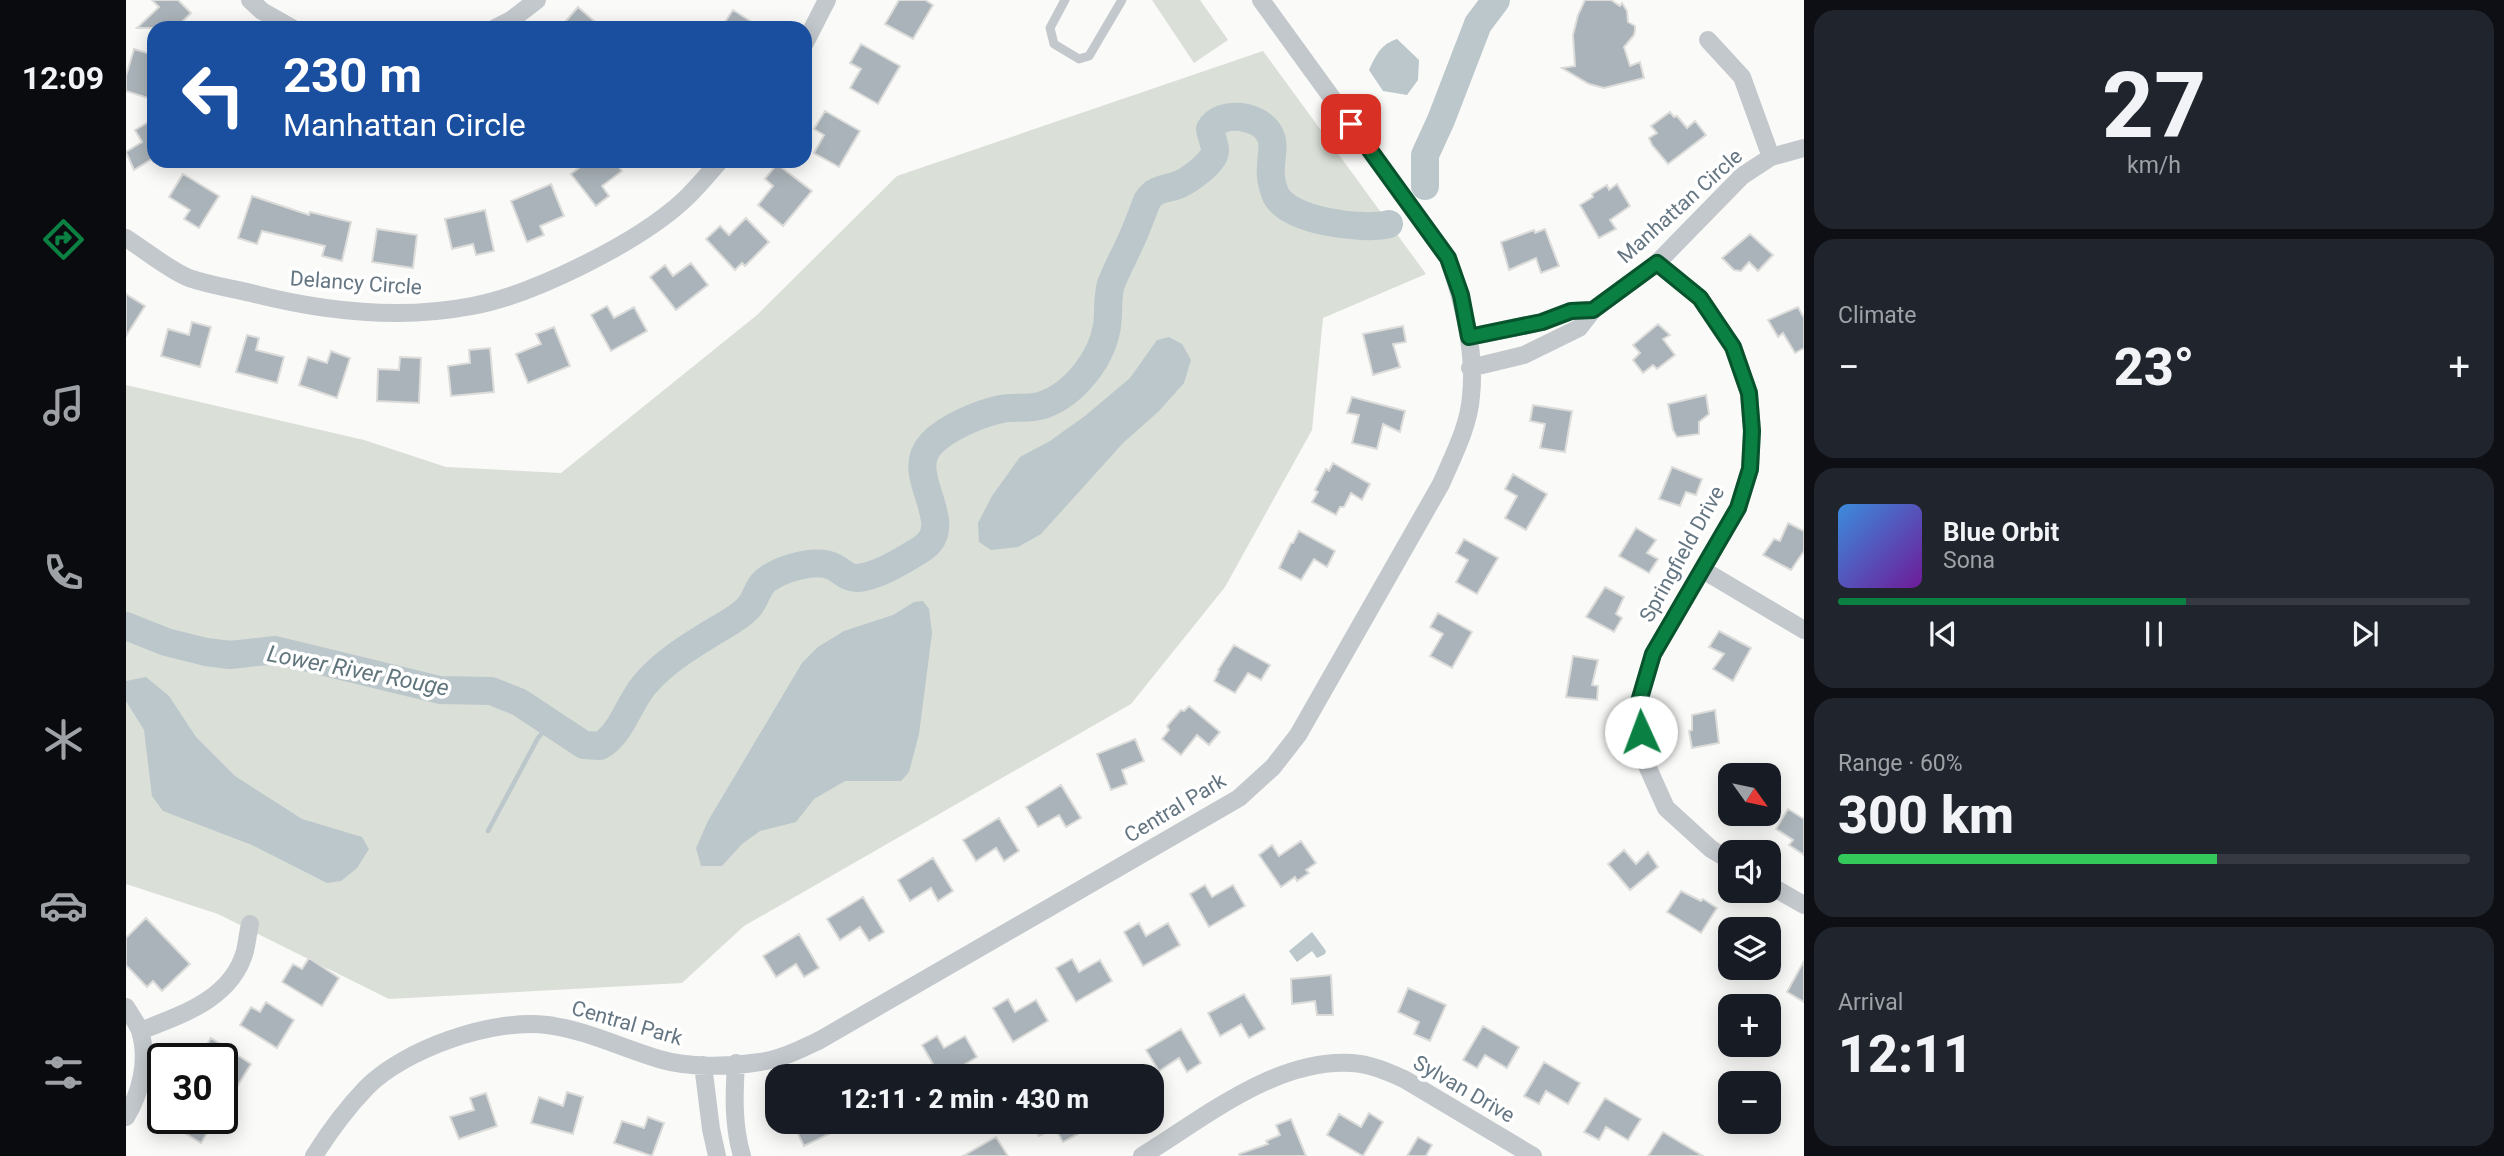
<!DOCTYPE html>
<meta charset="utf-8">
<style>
body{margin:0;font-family:Roboto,sans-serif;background:#20242c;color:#f1f3f6;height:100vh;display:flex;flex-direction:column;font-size:26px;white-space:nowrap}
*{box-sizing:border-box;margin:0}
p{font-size:23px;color:#9ea1a6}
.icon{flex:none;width:38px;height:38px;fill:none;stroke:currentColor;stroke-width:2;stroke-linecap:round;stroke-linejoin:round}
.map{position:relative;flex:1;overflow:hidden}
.sheet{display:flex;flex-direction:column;gap:10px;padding:10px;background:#0d0f14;width:700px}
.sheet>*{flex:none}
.guide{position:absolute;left:21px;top:21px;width:665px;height:147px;border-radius:21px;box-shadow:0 4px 18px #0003;background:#1a4fa0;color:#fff;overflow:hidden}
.needle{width:46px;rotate:123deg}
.fabs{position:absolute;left:1592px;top:763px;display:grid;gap:14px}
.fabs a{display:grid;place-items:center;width:63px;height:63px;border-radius:14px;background:#171b24;box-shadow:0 4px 18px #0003;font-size:35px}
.speed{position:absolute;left:21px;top:1043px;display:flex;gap:14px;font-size:35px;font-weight:700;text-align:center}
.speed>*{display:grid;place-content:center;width:91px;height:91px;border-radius:50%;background:#171b24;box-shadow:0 4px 18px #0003;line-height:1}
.speed .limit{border:4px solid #111;border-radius:10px;background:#fff;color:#111}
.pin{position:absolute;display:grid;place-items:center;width:60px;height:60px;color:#fff;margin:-30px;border-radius:14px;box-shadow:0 4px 10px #0006}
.me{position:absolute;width:77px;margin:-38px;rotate:358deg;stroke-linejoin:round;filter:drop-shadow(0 0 5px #0008)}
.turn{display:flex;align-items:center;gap:24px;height:147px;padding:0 21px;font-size:32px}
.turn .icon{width:91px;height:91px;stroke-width:2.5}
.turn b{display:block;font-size:49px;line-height:60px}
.big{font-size:52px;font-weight:800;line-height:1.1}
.sheet .widget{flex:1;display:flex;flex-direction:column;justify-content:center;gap:10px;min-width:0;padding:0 24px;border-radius:21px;background:#20242c}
.sheet .dial{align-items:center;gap:0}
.dial b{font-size:91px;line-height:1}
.song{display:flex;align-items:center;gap:21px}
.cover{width:84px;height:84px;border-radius:10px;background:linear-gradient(135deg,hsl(210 70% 55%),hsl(280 70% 35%))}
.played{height:7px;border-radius:4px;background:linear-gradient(90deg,#0b8043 55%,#363941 55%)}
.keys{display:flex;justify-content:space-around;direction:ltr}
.heat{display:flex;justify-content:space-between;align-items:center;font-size:38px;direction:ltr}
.charge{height:10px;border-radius:5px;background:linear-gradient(90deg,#34c759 60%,#363941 0)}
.trip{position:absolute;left:639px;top:1064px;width:399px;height:70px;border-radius:21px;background:#171b24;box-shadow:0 4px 18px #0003;font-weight:800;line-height:70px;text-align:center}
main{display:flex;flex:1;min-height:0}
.menu{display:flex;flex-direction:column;width:126px;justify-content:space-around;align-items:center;background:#090b0e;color:#9ea1a6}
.menu .icon{width:49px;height:49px}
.menu .active{color:#0b8043}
.menu b{font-size:32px;color:#f1f3f6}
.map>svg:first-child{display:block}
.green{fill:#dadfd7}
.water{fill:#bbc7cb}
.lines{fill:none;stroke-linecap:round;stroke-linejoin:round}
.stream{stroke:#bbc7cb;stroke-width:4.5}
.river{stroke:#bbc7cb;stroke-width:28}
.building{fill:#aab3b9;stroke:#dcdcda;stroke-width:2}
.service{stroke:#c3c8cc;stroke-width:9}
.minor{stroke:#c3c8cc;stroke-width:18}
.route-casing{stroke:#07532c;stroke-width:18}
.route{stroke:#0b8043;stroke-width:12}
.labels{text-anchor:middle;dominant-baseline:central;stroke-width:7;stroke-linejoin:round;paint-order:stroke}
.street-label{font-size:21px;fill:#657683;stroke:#fff}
.water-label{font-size:23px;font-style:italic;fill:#60757c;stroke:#fff}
</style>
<main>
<nav class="menu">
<b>12:09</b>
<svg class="icon active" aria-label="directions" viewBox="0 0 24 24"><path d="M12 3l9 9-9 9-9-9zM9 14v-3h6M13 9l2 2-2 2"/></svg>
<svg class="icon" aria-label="music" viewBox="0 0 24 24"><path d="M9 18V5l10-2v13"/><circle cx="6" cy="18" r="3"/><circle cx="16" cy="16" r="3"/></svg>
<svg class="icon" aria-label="phone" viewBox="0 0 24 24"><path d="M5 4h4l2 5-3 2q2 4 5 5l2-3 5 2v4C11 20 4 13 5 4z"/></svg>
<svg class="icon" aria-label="climate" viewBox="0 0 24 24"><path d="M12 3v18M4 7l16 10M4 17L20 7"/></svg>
<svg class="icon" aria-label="car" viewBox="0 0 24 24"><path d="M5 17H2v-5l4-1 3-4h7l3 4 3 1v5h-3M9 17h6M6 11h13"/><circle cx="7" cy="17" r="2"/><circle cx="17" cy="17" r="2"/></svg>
<svg class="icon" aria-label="filters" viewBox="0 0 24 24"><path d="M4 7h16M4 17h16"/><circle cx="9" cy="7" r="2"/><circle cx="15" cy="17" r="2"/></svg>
</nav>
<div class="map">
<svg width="1678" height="1156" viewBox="0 0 1678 1156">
<rect width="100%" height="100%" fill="#fafaf8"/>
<!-- green -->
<path class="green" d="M 1026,0 L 1074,0 L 1102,40 L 1068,63 Z
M 1137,51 L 1300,274 L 1197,318 L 1186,430 L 1099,587 L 1005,704 L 618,926 L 556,983 L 263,999 L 92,914 L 0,884 L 0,385 L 238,440 L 320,467 L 435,473 L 631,315 L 771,176 Z"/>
<!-- water -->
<path class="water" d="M 1271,39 L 1293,60 L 1292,80 L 1281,95 L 1257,91 L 1243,70 C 1250,55 1255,44 1271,39 Z
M 1043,337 L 1056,344 L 1065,360 L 1058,383 L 1033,411 L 997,443 L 915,534 L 892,547 L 865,550 L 853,542 L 852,523 L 866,496 L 894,457 L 924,441 L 959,416 L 1004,378 L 1031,340 Z
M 797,601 L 803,609 L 806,633 L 793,734 L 783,772 L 775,781 L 719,781 L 688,799 L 670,822 L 634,831 L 616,844 L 596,866 L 575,866 L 570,848 L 582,821 L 676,663 L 692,647 L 718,631 L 767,615 L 788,602 Z
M 20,677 L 43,696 L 70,737 L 109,776 L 176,819 L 236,837 L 243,849 L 231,868 L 215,881 L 201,883 L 126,845 L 37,811 L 26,796 L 18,730 L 0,701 L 0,681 Z
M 1186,932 L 1200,951 L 1199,954 L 1191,958 L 1186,951 L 1171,962 L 1163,951 Z"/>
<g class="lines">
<!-- stream -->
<path class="stream" d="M 362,831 L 412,738 L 425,723"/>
<!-- river -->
<path class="river" d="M 1299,186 L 1299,155 L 1315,120 L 1352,24 L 1370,0
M 0,626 L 40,642 L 80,652 L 104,655 L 149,650 L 314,690 L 365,691 L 393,702 L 458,745 L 474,746 C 496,734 503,701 520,683 C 540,660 566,645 592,629 C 602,623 614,617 622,608 C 631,599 631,585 643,578 C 658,568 691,558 708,567 C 716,571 722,579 732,578 C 752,576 776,561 794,550 C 836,525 775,476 805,444 C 821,427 853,414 875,409 C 889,406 904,410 917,405 C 949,394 976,358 981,326 C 983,312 981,297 985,284 C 990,271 997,258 1003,245 C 1010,231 1015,216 1021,201 C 1029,187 1041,190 1054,184 C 1063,180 1089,162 1089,151 C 1089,144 1085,136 1084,129 C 1095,109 1135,115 1144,135 C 1149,144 1145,156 1145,167 C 1144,175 1146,185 1149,193 C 1159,221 1238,231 1263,224"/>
</g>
<!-- building -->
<path class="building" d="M 26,0 L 52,0 L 65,13 L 50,28 L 11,28 L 33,7 Z
M 773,0 L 799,0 L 807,5 L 787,39 L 759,24 Z
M 1459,0 L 1485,0 L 1494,6 L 1496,3 L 1501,11 L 1502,22 L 1509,26 L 1509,30 L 1508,35 L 1498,47 L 1504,66 L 1514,62 L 1518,78 L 1478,88 L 1463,84 L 1436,68 L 1449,66 L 1447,35 L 1452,15 Z
M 452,7 L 476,28 L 446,28 L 439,22 Z
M 607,10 L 635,28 L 595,28 Z
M 735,44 L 774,66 L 752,104 L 724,88 L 735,69 L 724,63 Z
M 8,49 L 28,55 L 28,76 L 22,98 L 0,91 L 0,76 Z
M 699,111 L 734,131 L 713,167 L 688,153 L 698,135 L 688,129 Z
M 1544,112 L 1548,117 L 1551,116 L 1561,128 L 1569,121 L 1580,135 L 1542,164 L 1526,145 L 1523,138 L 1531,133 L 1525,126 Z
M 28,119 L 28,163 L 26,159 L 8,170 L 0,152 L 16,142 L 9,130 Z
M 462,161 L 488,161 L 496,171 L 476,186 L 483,196 L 470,206 L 445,174 Z
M 651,164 L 686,191 L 657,226 L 632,205 L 647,186 L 639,179 Z
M 57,174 L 93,196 L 73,228 L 58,219 L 64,210 L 43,197 Z
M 425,184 L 438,216 L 414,226 L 418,235 L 401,242 L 385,201 Z
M 1491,184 L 1504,206 L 1484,220 L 1490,229 L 1473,238 L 1454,205 L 1467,197 L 1466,194 L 1481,185 L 1483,190 Z
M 126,196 L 183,215 L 184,212 L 225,222 L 216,261 L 196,256 L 199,246 L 136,231 L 131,244 L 112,238 Z
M 359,210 L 368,251 L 350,255 L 347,244 L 326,249 L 319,219 Z
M 620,218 L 643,242 L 619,266 L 616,263 L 609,270 L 580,239 L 594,226 L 603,235 Z
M 251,229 L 291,235 L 287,268 L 246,262 Z
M 1419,229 L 1433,266 L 1415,273 L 1410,258 L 1383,270 L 1375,242 L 1408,230 L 1409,233 Z
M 1624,234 L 1647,255 L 1632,271 L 1623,262 L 1615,271 L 1608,270 L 1596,258 Z
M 565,263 L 582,285 L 550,310 L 524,277 L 539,265 L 547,276 Z
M 0,294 L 19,306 L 0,336 Z
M 481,306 L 488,318 L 508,307 L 521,331 L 485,351 L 465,315 Z
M 1672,307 L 1678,318 L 1678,348 L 1669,353 L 1657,333 L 1652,337 L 1642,320 Z
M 66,322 L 85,327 L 74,367 L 35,356 L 42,329 L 63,335 Z
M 1532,324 L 1544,335 L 1537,339 L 1549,355 L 1531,369 L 1527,365 L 1517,373 L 1507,360 L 1514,353 L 1507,345 Z
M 1277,326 L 1280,342 L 1267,344 L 1274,367 L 1247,375 L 1237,334 Z
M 428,327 L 444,366 L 402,383 L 390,354 L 415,344 L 410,334 Z
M 121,335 L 133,338 L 130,350 L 158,357 L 151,383 L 110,372 Z
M 364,348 L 368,392 L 325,396 L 322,366 L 344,363 L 343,350 Z
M 205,351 L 224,358 L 211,398 L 173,385 L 182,357 L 201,363 Z
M 274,357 L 295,358 L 293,403 L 251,401 L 252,369 L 273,370 Z
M 1580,395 L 1583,414 L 1573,422 L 1573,434 L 1551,437 L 1547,430 L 1542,404 Z
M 1226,397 L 1279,411 L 1274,432 L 1257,424 L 1251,449 L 1226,443 L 1233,415 L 1221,413 Z
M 1407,405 L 1446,411 L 1439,452 L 1414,448 L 1419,424 L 1404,421 Z
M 1207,463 L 1244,484 L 1236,500 L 1225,493 L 1218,507 L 1214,507 L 1210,515 L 1186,502 L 1192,492 L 1189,490 L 1200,469 L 1203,471 Z
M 1546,467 L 1576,479 L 1570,495 L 1560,492 L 1554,506 L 1533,499 Z
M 1387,474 L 1421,494 L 1400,530 L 1379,518 L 1391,496 L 1379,489 Z
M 1662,523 L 1678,531 L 1678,551 L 1665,570 L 1637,555 L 1648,539 L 1654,541 Z
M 1510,528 L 1530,540 L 1521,553 L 1532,559 L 1523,573 L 1493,556 Z
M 1173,531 L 1209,551 L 1201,567 L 1188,559 L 1175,580 L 1153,568 L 1165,543 L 1167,543 Z
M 1338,539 L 1372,558 L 1351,594 L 1330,582 L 1342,560 L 1330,553 Z
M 1479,587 L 1498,597 L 1490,614 L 1496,618 L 1488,632 L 1460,617 Z
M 1312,613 L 1346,632 L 1326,668 L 1304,656 L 1317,634 L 1304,627 Z
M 1593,631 L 1625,648 L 1607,681 L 1587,669 L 1598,654 L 1583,647 Z
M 1108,645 L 1144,665 L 1135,680 L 1122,673 L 1109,693 L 1088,681 L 1093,671 L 1092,670 Z
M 1447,656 L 1472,660 L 1466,685 L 1472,686 L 1471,700 L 1440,697 Z
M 1063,706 L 1094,732 L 1083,745 L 1071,735 L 1055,755 L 1036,739 L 1043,730 L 1041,726 L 1055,710 L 1058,711 Z
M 1589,710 L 1593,743 L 1566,748 L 1563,731 L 1566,730 L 1566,715 Z
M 1009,739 L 1018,761 L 996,770 L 1001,784 L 985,790 L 971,754 Z
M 935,785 L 955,818 L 940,827 L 933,815 L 912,827 L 900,807 Z
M 1662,809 L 1678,819 L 1678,855 L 1663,845 L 1667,840 L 1650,829 Z
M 873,818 L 893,851 L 878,861 L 870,848 L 850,861 L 837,840 Z
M 1175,841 L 1190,863 L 1180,870 L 1183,873 L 1171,881 L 1169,877 L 1155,887 L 1133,855 L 1146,845 L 1153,856 Z
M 1498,850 L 1510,864 L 1522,852 L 1532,867 L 1504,890 L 1482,864 Z
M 807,858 L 827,891 L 812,901 L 805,888 L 784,901 L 772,880 Z
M 1079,885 L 1086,897 L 1107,885 L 1119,906 L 1083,927 L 1064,894 Z
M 1555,891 L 1575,901 L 1577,899 L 1591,908 L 1575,933 L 1541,912 Z
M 737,897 L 758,932 L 743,941 L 734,927 L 714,940 L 701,919 Z
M 20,918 L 64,964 L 36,991 L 27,981 L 21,987 L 0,965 L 0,938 Z
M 1013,923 L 1020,936 L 1042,923 L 1054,945 L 1017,966 L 998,932 Z
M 673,934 L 693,968 L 678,977 L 670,964 L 650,977 L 637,956 Z
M 183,958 L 213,978 L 196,1006 L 156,982 L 167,964 L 176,969 Z
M 946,959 L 953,972 L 974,960 L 986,981 L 950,1002 L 930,968 Z
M 1678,961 L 1678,1002 L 1661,992 Z
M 1205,975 L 1207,1015 L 1191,1015 L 1189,1001 L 1166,1004 L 1165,979 Z
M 1282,988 L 1320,1005 L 1304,1041 L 1288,1034 L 1293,1022 L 1272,1012 Z
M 1118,994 L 1139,1029 L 1123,1038 L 1115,1024 L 1094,1036 L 1082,1013 Z
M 882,999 L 889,1012 L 910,1000 L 922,1021 L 887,1042 L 867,1008 Z
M 140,1002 L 168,1020 L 151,1048 L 114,1025 L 125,1007 L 134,1012 Z
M 1357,1026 L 1393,1047 L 1381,1068 L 1359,1055 L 1351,1068 L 1337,1060 Z
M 1055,1029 L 1075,1063 L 1061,1072 L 1053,1058 L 1033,1071 L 1020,1050 Z
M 811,1036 L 818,1048 L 839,1036 L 851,1057 L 819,1076 L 814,1076 L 796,1045 Z
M 85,1038 L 125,1064 L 107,1093 L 96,1086 L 96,1059 L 72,1059 Z
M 1418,1062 L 1454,1083 L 1442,1104 L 1420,1091 L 1413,1104 L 1398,1096 Z
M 441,1092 L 457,1097 L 447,1134 L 405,1123 L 413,1097 L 437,1106 Z
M 360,1093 L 371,1126 L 333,1139 L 324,1117 L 348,1110 L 344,1098 Z
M 1479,1098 L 1515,1119 L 1502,1140 L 1480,1127 L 1473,1140 L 1458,1132 Z
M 1243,1113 L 1257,1122 L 1237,1156 L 1201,1135 L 1213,1114 L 1235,1127 Z
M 522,1117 L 538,1123 L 526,1156 L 488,1143 L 496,1121 L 518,1128 Z
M 35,1118 L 90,1118 L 75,1143 Z
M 1165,1119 L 1180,1156 L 1114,1156 L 1113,1154 L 1142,1144 L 1140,1141 L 1154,1135 L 1150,1125 Z
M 666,1122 L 728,1122 L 678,1146 Z
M 906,1122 L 945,1122 L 952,1134 L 937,1142 L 929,1128 L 913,1136 Z
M 1537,1132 L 1577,1156 L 1522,1156 Z
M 870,1137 L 882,1156 L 837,1156 Z
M 1292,1137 L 1306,1145 L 1300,1156 L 1281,1156 Z"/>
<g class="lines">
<!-- service -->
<path class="service" d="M 939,0 L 924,28 L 928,44 L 953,59 L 963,56 L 996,0"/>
<!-- minor -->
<path class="minor" d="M 124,0 L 136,11 L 166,28
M 369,28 L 385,20 L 411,0
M 1582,40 L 1616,77 L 1645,157
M 679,43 L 701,0
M 0,238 C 19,250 43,270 63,278 C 83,285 104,288 125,293 C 195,311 274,320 346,306 C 407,295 513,242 558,200 C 571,188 582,174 594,161
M 1531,263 L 1574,298 L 1607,347 L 1623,393 L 1626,431 L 1624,469 L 1612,508 L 1527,654 L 1512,705 L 1518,759 L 1540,808 L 1585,849 L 1605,861
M 1343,337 L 1416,322 L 1445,311 L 1467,310
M 1344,368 L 1398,355 L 1453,328 L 1467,310 L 1531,263 L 1616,176 L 1645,157 L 1678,148
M 1577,570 L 1678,630
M 1643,885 L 1678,905
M 0,1007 C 4,1014 11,1023 14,1031 C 23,1060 15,1092 0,1117
M 14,1031 C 55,1015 106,999 119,951 C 121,942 122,933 124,924
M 610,1063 C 608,1096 607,1125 616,1156
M 577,1065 L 585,1129 L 591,1156
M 188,1156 C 203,1132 220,1109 240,1088 C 278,1049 367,1018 421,1025 C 460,1030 496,1048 533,1059 C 563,1068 603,1067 634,1062 C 655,1059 675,1049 694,1040 L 1113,798 L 1147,767 L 1172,735 L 1315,484 C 1327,456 1343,426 1345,396 C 1350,351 1337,301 1322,258 L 1135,0
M 1016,1156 C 1078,1118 1150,1058 1226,1063 C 1244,1064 1262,1072 1278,1079 L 1407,1156"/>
</g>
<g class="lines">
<!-- route casing -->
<g class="route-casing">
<path id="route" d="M 1225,124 L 1322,258 L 1335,295 L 1343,337 L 1416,322 L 1445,311 L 1467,310 L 1531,263 L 1574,298 L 1607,347 L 1623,393 L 1626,431 L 1624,469 L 1612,508 L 1527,654 L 1512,705 L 1515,732"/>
</g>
<!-- route -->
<use href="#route" class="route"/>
</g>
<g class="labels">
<!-- street labels -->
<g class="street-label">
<text transform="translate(1554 206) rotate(-42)">Manhattan Circle</text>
<text transform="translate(230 283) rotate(4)">Delancy Circle</text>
<text transform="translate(1556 554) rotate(-61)">Springfield Drive</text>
<text transform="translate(1049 808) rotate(-31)">Central Park</text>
<text transform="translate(501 1023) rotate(16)">Central Park</text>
<text transform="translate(1338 1089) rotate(30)">Sylvan Drive</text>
</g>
<!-- water labels -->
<g class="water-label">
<text transform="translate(232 671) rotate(11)">Lower River Rouge</text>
</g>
</g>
</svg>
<div class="fabs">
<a><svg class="needle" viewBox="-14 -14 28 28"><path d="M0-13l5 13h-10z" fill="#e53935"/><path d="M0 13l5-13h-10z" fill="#9ea1a6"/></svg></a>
<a><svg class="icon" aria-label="sound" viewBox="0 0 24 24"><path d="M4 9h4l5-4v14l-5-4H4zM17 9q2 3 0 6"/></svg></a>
<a><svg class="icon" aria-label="layers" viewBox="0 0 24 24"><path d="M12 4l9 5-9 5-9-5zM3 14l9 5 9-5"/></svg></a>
<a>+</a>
<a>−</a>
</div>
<div class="speed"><div class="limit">30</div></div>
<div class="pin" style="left:1225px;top:124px;background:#d93025"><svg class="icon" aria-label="arrive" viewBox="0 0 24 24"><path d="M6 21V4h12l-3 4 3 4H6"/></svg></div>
<svg class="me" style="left:1515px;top:732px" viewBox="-20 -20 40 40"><circle r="19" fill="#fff"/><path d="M0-13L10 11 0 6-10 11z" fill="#0b8043"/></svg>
<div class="trip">12:11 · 2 min · 430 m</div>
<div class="guide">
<div class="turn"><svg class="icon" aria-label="left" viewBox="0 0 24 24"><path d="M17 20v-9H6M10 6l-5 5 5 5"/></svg><div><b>230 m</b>Manhattan Circle</div></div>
</div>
</div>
<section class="sheet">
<div class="widget dial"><b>27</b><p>km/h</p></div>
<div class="widget"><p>Climate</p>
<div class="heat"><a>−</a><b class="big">23°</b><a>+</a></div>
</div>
<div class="widget">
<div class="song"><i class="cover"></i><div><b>Blue Orbit</b><p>Sona</p></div></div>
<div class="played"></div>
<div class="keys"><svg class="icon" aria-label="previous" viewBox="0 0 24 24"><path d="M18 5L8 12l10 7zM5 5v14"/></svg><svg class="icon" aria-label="pause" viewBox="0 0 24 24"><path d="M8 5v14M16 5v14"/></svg><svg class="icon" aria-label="next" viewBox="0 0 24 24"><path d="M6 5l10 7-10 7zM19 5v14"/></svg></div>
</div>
<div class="widget"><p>Range · 60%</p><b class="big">300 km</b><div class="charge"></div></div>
<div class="widget"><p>Arrival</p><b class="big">12:11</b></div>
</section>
</main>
